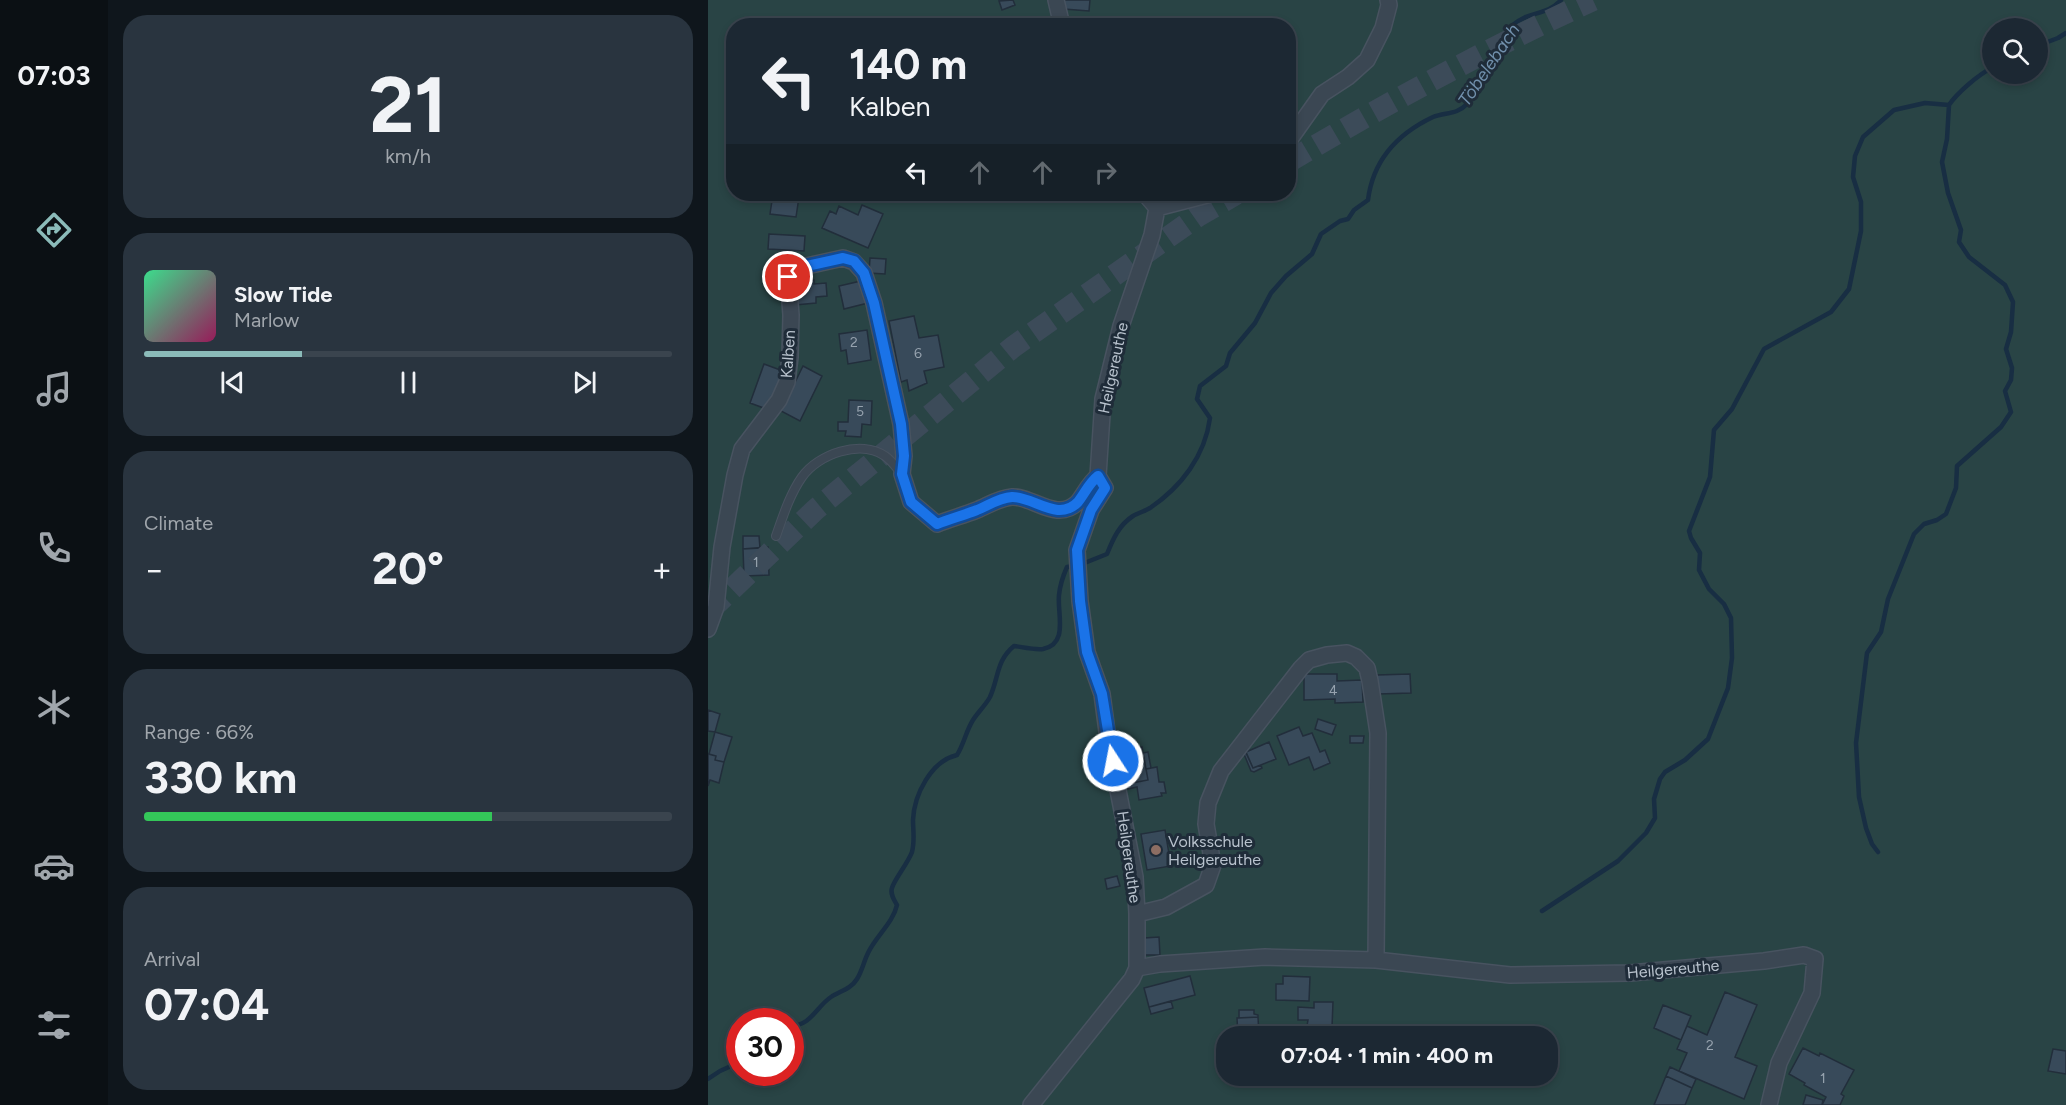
<!DOCTYPE html>
<meta charset="utf-8">
<style>
body{margin:0;font-family:Figtree,sans-serif;background:#29343f;color:#f1f3f6;height:100vh;display:flex;flex-direction:column;font-size:22px;white-space:nowrap}
*{box-sizing:border-box;margin:0}
p{font-size:20px;color:#a0a6ac}
.icon{flex:none;width:33px;height:33px;fill:none;stroke:currentColor;stroke-width:2;stroke-linecap:round;stroke-linejoin:round}
.map{position:relative;flex:1;overflow:hidden}
.drawer{display:flex;flex-direction:column;gap:15px;padding:15px;background:#0f161c;width:600px}
.drawer>*{flex:none}
.guide{position:absolute;left:18px;top:18px;width:570px;height:183px;border-radius:24px;box-shadow:0 3px 9px #0003,0 0 0 2px #3a444e;background:#1c2833;color:#f1f3f6;overflow:hidden}
.buttons{position:absolute;left:1274px;top:18px;display:grid;gap:12px}
.buttons a{display:grid;place-items:center;width:66px;height:66px;border-radius:50%;background:#1c2833;box-shadow:0 3px 9px #0003,0 0 0 2px #3a444e;font-size:30px}
.speed{position:absolute;left:18px;top:1008px;display:flex;gap:12px;font-size:30px;font-weight:700;text-align:center}
.speed>*{display:grid;place-content:center;width:78px;height:78px;border-radius:50%;background:#1c2833;box-shadow:0 3px 9px #0003,0 0 0 2px #3a444e;line-height:1}
.speed .limit{border:9px solid #d22;background:#fff;color:#111}
.pin{position:absolute;display:grid;place-items:center;width:51px;height:51px;color:#fff;margin:-26px;border:3px solid #fff;border-radius:50%;box-shadow:0 2px 6px #0007}
.me{position:absolute;width:66px;margin:-33px;rotate:349deg;stroke-linejoin:round;filter:drop-shadow(0 0 4px #0008)}
.turn{display:flex;align-items:center;gap:21px;height:126px;padding:0 24px;font-size:27px}
.turn .icon{width:78px;height:78px;stroke-width:2.5}
.turn b{display:block;font-size:42px;line-height:51px}
.lanes{display:flex;align-items:center;height:57px;padding:0 24px;background:#0003;justify-content:center;gap:30px;direction:ltr}
.lanes .off{opacity:.35}
.big{font-size:45px;font-weight:700;line-height:1.1}
.drawer .tile{flex:1;display:flex;flex-direction:column;justify-content:center;gap:9px;min-width:0;padding:0 21px;border-radius:24px;background:#29343f}
.drawer .dial{align-items:center;gap:0}
.dial b{font-size:78px;line-height:1}
.song{display:flex;align-items:center;gap:18px}
.cover{width:72px;height:72px;border-radius:9px;background:linear-gradient(135deg,hsl(150 70% 55%),hsl(330 70% 35%))}
.played{height:6px;border-radius:3px;background:linear-gradient(90deg,#8bbbb9 30%,#3a444e 30%)}
.keys{display:flex;justify-content:space-around;direction:ltr}
.heat{display:flex;justify-content:space-between;align-items:center;font-size:33px;direction:ltr}
.charge{height:9px;border-radius:4px;background:linear-gradient(90deg,#34c759 66%,#3a444e 0)}
.trip{position:absolute;left:508px;top:1026px;width:342px;height:60px;border-radius:24px;background:#1c2833;box-shadow:0 3px 9px #0003,0 0 0 2px #3a444e;font-weight:700;line-height:60px;text-align:center}
main{display:flex;flex:1;min-height:0}
.tab-bar{display:flex;flex-direction:column;width:108px;justify-content:space-around;align-items:center;background:#0b1014;color:#a0a6ac}
.tab-bar .icon{width:42px;height:42px}
.tab-bar .active{color:#8bbbb9}
.tab-bar b{font-size:27px;color:#f1f3f6}
.map>svg:first-child{display:block}
.green{fill:#294445;fill-rule:evenodd}
.lines{fill:none;stroke-linecap:round;stroke-linejoin:round}
.stream{stroke:#182e43;stroke-width:4.5}
.building{fill:#384a5a;stroke:#222e3b;stroke-width:1.5}
.primary-tunnel{stroke:#3c4b59;stroke-width:22;stroke-dasharray:22 11;stroke-linecap:butt}
.lane-casing{stroke:#485360;stroke-width:10}
.street-casing{stroke:#485360;stroke-width:18}
.lane{stroke:#3b4753;stroke-width:8}
.street{stroke:#3b4753;stroke-width:15}
.route-casing{stroke:#114b97;stroke-width:15}
.route{stroke:#1a73e8;stroke-width:10}
.education-dot{fill:#8d6e63;stroke:#1f2c39;stroke-width:2}
.labels{text-anchor:middle;dominant-baseline:central;stroke-width:6;stroke-linejoin:round;paint-order:stroke}
.number-label{font-size:14px;fill:#96a2ae}
.street-label{font-size:16px;fill:#b8c2cd;stroke:#1f2c39}
.poi-label{font-size:16px;fill:#b8c2cd;stroke:#1f2c39;text-anchor:start}
.water-label{font-size:18px;font-style:italic;fill:#7190ac;stroke:#1f2c39}
</style>
<main>
<nav class="tab-bar">
<b>07:03</b>
<svg class="icon active" aria-label="directions" viewBox="0 0 24 24"><path d="M12 3l9 9-9 9-9-9zM9 14v-3h6M13 9l2 2-2 2"/></svg>
<svg class="icon" aria-label="music" viewBox="0 0 24 24"><path d="M9 18V5l10-2v13"/><circle cx="6" cy="18" r="3"/><circle cx="16" cy="16" r="3"/></svg>
<svg class="icon" aria-label="phone" viewBox="0 0 24 24"><path d="M5 4h4l2 5-3 2q2 4 5 5l2-3 5 2v4C11 20 4 13 5 4z"/></svg>
<svg class="icon" aria-label="climate" viewBox="0 0 24 24"><path d="M12 3v18M4 7l16 10M4 17L20 7"/></svg>
<svg class="icon" aria-label="car" viewBox="0 0 24 24"><path d="M5 17H2v-5l4-1 3-4h7l3 4 3 1v5h-3M9 17h6M6 11h13"/><circle cx="7" cy="17" r="2"/><circle cx="17" cy="17" r="2"/></svg>
<svg class="icon" aria-label="filters" viewBox="0 0 24 24"><path d="M4 7h16M4 17h16"/><circle cx="9" cy="7" r="2"/><circle cx="15" cy="17" r="2"/></svg>
</nav>
<section class="drawer">
<div class="tile dial"><b>21</b><p>km/h</p></div>
<div class="tile">
<div class="song"><i class="cover"></i><div><b>Slow Tide</b><p>Marlow</p></div></div>
<div class="played"></div>
<div class="keys"><svg class="icon" aria-label="previous" viewBox="0 0 24 24"><path d="M18 5L8 12l10 7zM5 5v14"/></svg><svg class="icon" aria-label="pause" viewBox="0 0 24 24"><path d="M8 5v14M16 5v14"/></svg><svg class="icon" aria-label="next" viewBox="0 0 24 24"><path d="M6 5l10 7-10 7zM19 5v14"/></svg></div>
</div>
<div class="tile"><p>Climate</p>
<div class="heat"><a>−</a><b class="big">20°</b><a>+</a></div>
</div>
<div class="tile"><p>Range · 66%</p><b class="big">330 km</b><div class="charge"></div></div>
<div class="tile"><p>Arrival</p><b class="big">07:04</b></div>
</section>
<div class="map">
<svg width="1358" height="1105" viewBox="0 0 1358 1105">
<rect width="100%" height="100%" fill="#263644"/>
<!-- green -->
<path class="green" d="M 0,0 L 1358,0 L 1358,1105 L 0,1105 ZM 26,26 L 580,26 L 580,194 L 26,194 ZM 1284,28 L 1329,28 L 1329,74 L 1284,74 ZM 32,1022 L 82,1022 L 82,1072 L 32,1072 ZM 519,1036 L 840,1036 L 840,1076 L 519,1076 Z"/>
<g class="lines">
<!-- stream -->
<path class="stream" d="M 1329,46 L 1350,38 L 1358,33
M 374,564 L 399,554 C 405,539 411,525 425,516 C 430,513 437,511 442,508 C 473,487 497,456 502,418 L 489,399 L 492,386 L 518,366 L 522,353 L 547,323 L 563,293 L 578,276 L 604,254 L 613,234 L 632,221 L 640,219 L 646,210 L 660,200 C 665,160 689,134 725,117 C 737,112 749,115 759,104 C 770,93 778,75 786,61 C 792,48 794,34 805,25 C 820,11 839,16 853,0
M 1170,852 L 1164,844 L 1158,828 L 1151,797 L 1148,743 L 1159,653 L 1173,632 L 1180,599 L 1206,534 L 1216,524 L 1229,520 L 1238,514 L 1248,488 L 1249,466 L 1293,427 L 1303,412 L 1297,391 L 1303,380 L 1304,368 L 1298,349 L 1303,332 L 1305,302 L 1297,285 L 1261,257 L 1251,242 L 1253,230 L 1240,193 L 1234,162 L 1239,139 L 1241,105
M 834,911 L 910,861 L 938,833 L 947,818 L 946,799 L 952,779 L 957,772 L 977,760 L 1000,739 L 1020,688 L 1024,658 L 1023,618 L 1016,604 L 1001,589 L 991,570 L 992,553 L 983,538 L 981,531 L 1002,477 L 1006,430 L 1024,409 L 1056,349 L 1123,312 L 1141,289 L 1153,231 L 1153,202 L 1145,177 L 1147,156 L 1155,137 L 1186,110 L 1217,103 L 1241,105 C 1249,93 1271,74 1284,68
M 82,1026 C 103,1026 108,1007 123,997 C 132,991 143,989 149,979 C 154,971 156,961 160,953 C 168,936 185,923 189,905 C 186,900 182,894 184,888 C 186,880 200,863 204,852 C 207,840 205,831 205,820 C 206,795 223,761 249,755 C 256,744 258,731 265,720 C 270,712 277,706 282,697 C 291,677 288,661 306,646 C 314,647 326,650 335,649 C 361,644 349,613 351,595 C 352,585 355,576 359,567 L 366,566
M 0,1079 L 12,1071 L 32,1062"/>
</g>
<!-- building -->
<path class="building" d="M 305,0 L 307,5 L 294,10 L 291,1 Z
M 356,0 L 382,0 L 381,11 L 356,9 Z
M 65,194 L 91,197 L 88,217 L 62,214 Z
M 154,205 L 175,214 L 160,248 L 114,228 L 122,211 L 128,214 L 131,206 L 150,215 Z
M 61,234 L 97,236 L 96,251 L 60,249 Z
M 162,258 L 178,259 L 177,274 L 161,273 Z
M 106,280 L 106,284 L 118,283 L 119,296 L 108,297 L 108,303 L 87,305 L 85,282 Z
M 153,281 L 160,303 L 136,309 L 131,286 Z
M 206,316 L 211,338 L 230,335 L 236,367 L 216,371 L 219,383 L 201,391 L 199,380 L 193,382 L 181,321 Z
M 159,330 L 163,360 L 140,364 L 138,350 L 133,351 L 131,334 Z
M 56,364 L 75,371 L 61,410 L 42,403 Z
M 95,366 L 114,376 L 92,421 L 73,411 Z
M 141,400 L 164,401 L 163,425 L 154,424 L 153,437 L 137,436 L 138,431 L 130,431 L 130,422 L 140,422 Z
M 35,536 L 51,536 L 52,548 L 35,549 Z
M 60,547 L 61,575 L 36,576 L 35,549 Z
M 596,674 L 629,674 L 629,681 L 654,680 L 655,702 L 627,703 L 627,699 L 596,700 Z
M 702,674 L 703,693 L 670,694 L 669,675 Z
M 0,710 L 12,714 L 7,732 L 0,731 Z
M 610,719 L 628,725 L 624,735 L 607,729 Z
M 591,727 L 595,736 L 604,733 L 612,752 L 617,750 L 622,763 L 606,770 L 601,757 L 581,765 L 569,736 Z
M 7,732 L 24,737 L 16,762 L 7,760 L 8,756 L 1,754 Z
M 642,736 L 656,736 L 655,743 L 642,743 Z
M 561,742 L 568,759 L 545,768 L 538,752 Z
M 434,747 L 440,780 L 419,784 L 414,751 Z
M 440,752 L 443,768 L 438,769 L 435,753 Z
M 538,753 L 545,768 L 553,765 L 554,768 L 546,772 L 543,771 L 536,754 Z
M 0,754 L 8,756 L 7,760 L 16,762 L 11,783 L 2,780 L 0,786 Z
M 449,767 L 451,782 L 456,782 L 458,793 L 453,793 L 454,796 L 431,800 L 429,787 L 420,789 L 419,784 L 440,780 L 438,769 Z
M 457,830 L 463,866 L 439,870 L 433,834 Z
M 409,876 L 412,886 L 399,889 L 397,879 Z
M 451,937 L 452,955 L 436,955 L 436,938 Z
M 482,976 L 487,995 L 441,1007 L 436,988 Z
M 575,976 L 602,977 L 601,1001 L 568,1000 L 568,984 L 575,984 Z
M 1017,992 L 1049,1005 L 1027,1057 L 1049,1066 L 1036,1099 L 971,1071 L 979,1053 L 969,1049 L 979,1026 L 999,1035 Z
M 463,1001 L 465,1008 L 443,1014 L 441,1007 Z
M 606,1002 L 625,1002 L 624,1027 L 599,1026 L 600,1020 L 590,1020 L 590,1007 L 606,1008 Z
M 955,1005 L 983,1016 L 973,1040 L 946,1028 Z
M 531,1010 L 546,1010 L 546,1014 L 550,1015 L 550,1017 L 531,1018 Z
M 550,1017 L 551,1036 L 530,1036 L 529,1018 Z
M 1095,1048 L 1111,1056 L 1112,1053 L 1146,1070 L 1133,1094 L 1136,1096 L 1132,1105 L 1114,1105 L 1118,1097 L 1096,1085 L 1097,1083 L 1081,1074 Z
M 1345,1049 L 1358,1051 L 1358,1074 L 1340,1071 Z
M 962,1067 L 988,1079 L 984,1088 L 958,1076 Z
M 958,1076 L 984,1088 L 977,1105 L 946,1105 Z
M 1098,1095 L 1115,1100 L 1114,1105 L 1095,1105 Z"/>
<g class="lines">
<!-- primary-tunnel -->
<path class="primary-tunnel" d="M 580,162 C 679,103 781,48 885,0
M 0,612 L 107,510 L 305,347 L 490,216 L 528,194"/>
<!-- lane casing -->
<g class="lane-casing">
<path id="lane" d="M 68,536 C 75,516 82,494 94,477 C 110,454 153,439 177,456 C 183,460 188,467 193,473"/>
</g>
<!-- street casing -->
<g class="street-casing">
<path id="street" d="M 348,0 L 354,26
M 580,142 L 614,94 L 640,77 L 659,60 L 675,28 L 681,5 L 680,0
M 437,194 L 449,208
M 449,208 L 503,194
M 0,629 L 8,607 L 14,547 L 27,475 L 34,449 L 71,400 L 79,382 L 82,357 L 83,315 L 80,277 L 85,269 L 135,258 L 146,262 L 156,273 L 166,303 L 193,424 L 196,456 L 194,474 L 203,502 L 229,524 C 242,519 256,515 269,510 C 281,505 291,498 304,497 C 325,496 349,523 370,502 C 377,493 381,483 390,476
M 429,914 L 458,907 L 498,885 L 505,865 L 498,824 L 500,803 L 513,771 L 593,668 L 601,660 L 619,655 L 639,653 L 648,657 L 659,668 L 662,681 L 670,733 L 668,960
M 429,968 L 452,964 L 557,957 L 668,960 L 802,975 L 922,973 L 1056,961 L 1096,955 L 1107,959 L 1104,993 L 1071,1063 L 1061,1105
M 323,1105 L 424,979 L 429,968 L 429,914 L 427,877 L 400,739 L 394,694 L 379,652 L 372,601 L 369,550 L 383,510 L 397,488 L 390,476 L 395,399 L 413,326 L 444,235 L 449,208"/>
</g>
<!-- lane -->
<use href="#lane" class="lane"/>
<!-- street -->
<use href="#street" class="street"/>
</g>
<g class="lines">
<!-- route casing -->
<g class="route-casing">
<path id="route" d="M 80,277 L 85,269 L 135,258 L 146,261 L 156,273 L 166,303 L 193,424 L 196,456 L 194,474 L 203,502 L 229,524 C 242,519 256,515 269,510 C 281,505 291,498 304,497 C 325,496 350,523 370,502 C 377,493 381,483 390,476 L 397,488 L 383,510 L 369,550 L 372,601 L 379,652 L 394,694 L 405,761"/>
</g>
<!-- route -->
<use href="#route" class="route"/>
</g>
<!-- markers -->
<circle class="education-dot" cx="448" cy="850" r="6"/>
<g class="labels">
<!-- number labels -->
<g class="number-label">
<text x="146" y="342">2</text>
<text x="210" y="353">6</text>
<text x="152" y="411">5</text>
<text x="48" y="562">1</text>
<text x="625" y="690">4</text>
<text x="1002" y="1045">2</text>
<text x="1115" y="1078">1</text>
</g>
<!-- street labels -->
<g class="street-label">
<text transform="translate(80 354) rotate(-86)">Kalben</text>
<text transform="translate(405 368) rotate(-78)">Heilgereuthe</text>
<text transform="translate(421 857) rotate(82)">Heilgereuthe</text>
<text transform="translate(965 969) rotate(-5)">Heilgereuthe</text>
</g>
<!-- poi labels -->
<g class="poi-label">
<text x="460" y="841">Volksschule<tspan x="460" dy="18">Heilgereuthe</tspan></text>
</g>
<!-- water labels -->
<g class="water-label">
<text transform="translate(781 65) rotate(-56)">Töbelebach</text>
</g>
</g>
</svg>
<div class="buttons">
<a><svg class="icon" aria-label="search" viewBox="0 0 24 24"><circle cx="10" cy="10" r="6"/><path d="M15 15l6 6"/></svg></a>
</div>
<div class="speed"><div class="limit">30</div></div>
<div class="pin" style="left:80px;top:277px;background:#d93025"><svg class="icon" aria-label="arrive" viewBox="0 0 24 24"><path d="M6 21V4h12l-3 4 3 4H6"/></svg></div>
<svg class="me" style="left:405px;top:761px" viewBox="-20 -20 40 40"><circle r="17" fill="#1a73e8" stroke="#fff" stroke-width="3"/><path d="M0-11L8 9 0 5-8 9z" fill="#fff"/></svg>
<div class="trip">07:04 · 1 min · 400 m</div>
<div class="guide">
<div class="turn"><svg class="icon" aria-label="left" viewBox="0 0 24 24"><path d="M17 20v-9H6M10 6l-5 5 5 5"/></svg><div><b>140 m</b>Kalben</div></div>
<div class="lanes"><svg class="icon" aria-label="left" viewBox="0 0 24 24"><path d="M17 20v-9H6M10 6l-5 5 5 5"/></svg><svg class="icon off" aria-label="ahead" viewBox="0 0 24 24"><path d="M12 20V5M6 11l6-6 6 6"/></svg><svg class="icon off" aria-label="ahead" viewBox="0 0 24 24"><path d="M12 20V5M6 11l6-6 6 6"/></svg><svg class="icon off" aria-label="right" viewBox="0 0 24 24"><path d="M7 20v-9h11M14 6l5 5-5 5"/></svg></div>
</div>
</div>
</main>
